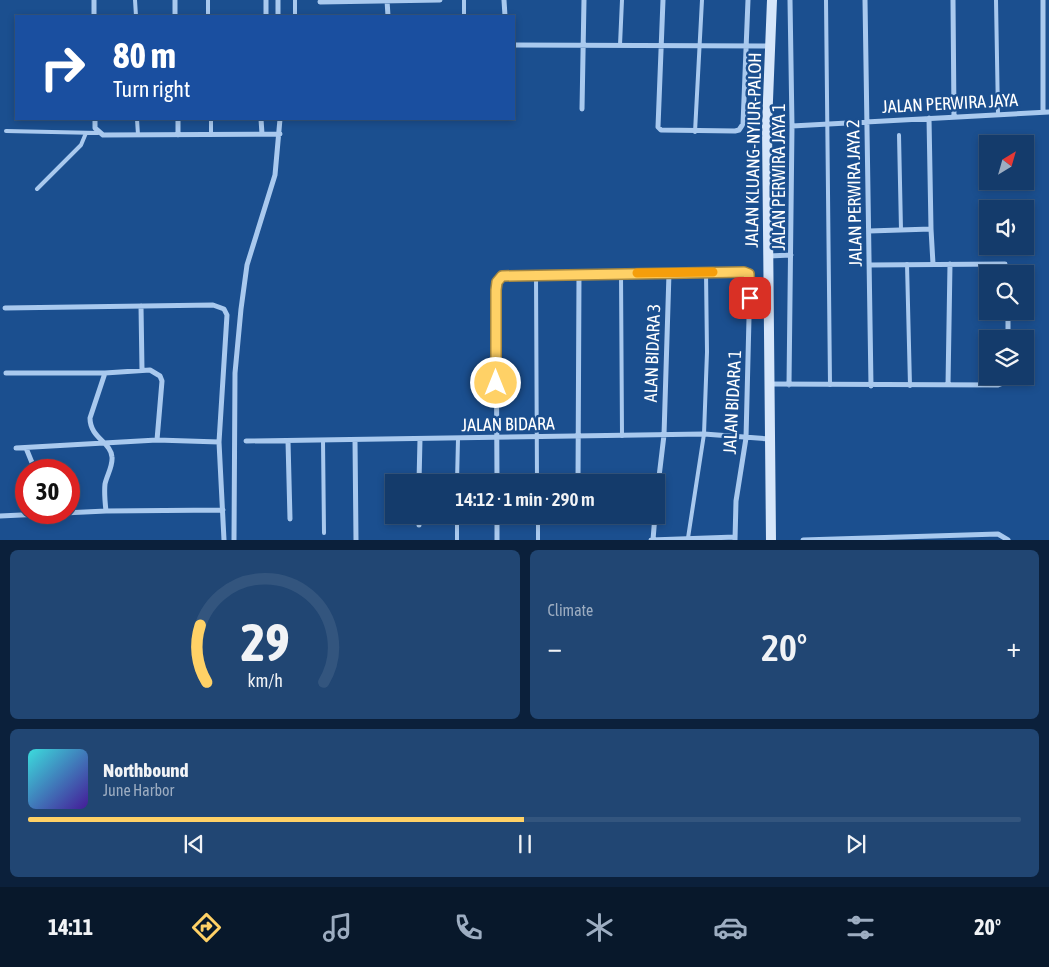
<!DOCTYPE html>
<meta charset="utf-8">
<style>
body{margin:0;font-family:"Asap Condensed",sans-serif;background:#214673;color:#f1f3f6;height:100vh;display:flex;flex-direction:column;font-size:19px;white-space:nowrap}
*{box-sizing:border-box;margin:0}
p{font-size:16px;color:#9dadc1}
.icon{flex:none;width:28px;height:28px;fill:none;stroke:currentColor;stroke-width:2;stroke-linecap:round;stroke-linejoin:round}
.map{position:relative;height:540px;overflow:hidden}
.drawer{display:flex;flex-direction:column;gap:10px;padding:10px;background:#0b203b;flex:1}
.drawer>*{flex:none}
.hud{position:absolute;left:15px;top:15px;width:500px;height:105px;border-radius:0px;box-shadow:0 2px 8px #0003,0 0 0 1px #33557e;background:#1a4fa0;color:#fff;overflow:hidden}
.needle{width:32px;rotate:37deg}
.buttons{position:absolute;left:979px;top:135px;display:grid;gap:10px}
.buttons a{display:grid;place-items:center;width:55px;height:55px;border-radius:0px;background:#143b6b;box-shadow:0 2px 8px #0003,0 0 0 1px #33557e;font-size:25px}
.speed{position:absolute;left:15px;top:459px;display:flex;gap:10px;font-size:25px;font-weight:700;text-align:center}
.speed>*{display:grid;place-content:center;width:65px;height:65px;border-radius:50%;background:#143b6b;box-shadow:0 2px 8px #0003,0 0 0 1px #33557e;line-height:1}
.speed .limit{border:8px solid #d22;background:#fff;color:#111}
.pin{position:absolute;display:grid;place-items:center;width:42px;height:42px;color:#fff;margin:-21px;border-radius:10px;box-shadow:0 2px 8px #0006}
.me{position:absolute;width:55px;margin:-28px;rotate:0deg;stroke-linejoin:round;filter:drop-shadow(0 0 4px #0008)}
.turn{display:flex;align-items:center;gap:18px;height:105px;padding:0 15px;font-size:22px}
.turn .icon{width:65px;height:65px;stroke-width:2.5}
.turn b{display:block;font-size:35px;line-height:42px}
.big{font-size:38px;font-weight:600;line-height:1.1}
.drawer .tile{flex:1;display:flex;flex-direction:column;justify-content:center;gap:8px;min-width:0;padding:0 18px;border-radius:8px;background:#214673}
.drawer .dial{align-items:center;gap:0}
.dial svg{height:130px;overflow:visible;fill:none;stroke:#33557e;stroke-width:7;stroke-linecap:round;text-anchor:middle}
.dial text{fill:#f1f3f6;stroke:none}
.song{display:flex;align-items:center;gap:15px}
.cover{width:60px;height:60px;border-radius:8px;background:linear-gradient(135deg,hsl(180 70% 55%),hsl(260 70% 35%))}
.played{height:5px;border-radius:2px;background:linear-gradient(90deg,#ffd166 50%,#33557e 50%)}
.keys{display:flex;justify-content:space-around;direction:ltr}
.heat{display:flex;justify-content:space-between;align-items:center;font-size:28px;direction:ltr}
.drawer .tiles{flex:1;display:grid;gap:10px;grid-template-columns:1fr 1fr}
.tile:last-child{grid-column:span 2}
.trip{position:absolute;left:385px;top:474px;width:280px;height:50px;border-radius:0px;background:#143b6b;box-shadow:0 2px 8px #0003,0 0 0 1px #33557e;font-weight:600;line-height:50px;text-align:center}
.menu{display:flex;height:80px;justify-content:space-around;align-items:center;background:#08182b;color:#9dadc1}
.menu .icon{width:35px;height:35px}
.menu .active{color:#ffd166}
.menu b{font-size:22px;color:#f1f3f6}
.map>svg:first-child{display:block}
.lines{fill:none;stroke-linecap:round;stroke-linejoin:round}
.lane{stroke:#a9c9ee;stroke-width:4}
.street{stroke:#a9c9ee;stroke-width:5}
.secondary{stroke:#d6e6fa;stroke-width:10}
.route-casing{stroke:#a68842;stroke-width:12}
.route{stroke:#ffd166;stroke-width:9}
.slow{stroke:#f59e0b;stroke-width:9}
.labels{text-anchor:middle;dominant-baseline:central;stroke-width:5;stroke-linejoin:round;paint-order:stroke}
.street-label{font-size:18px;fill:#fff;stroke:#1b4f8f}
</style>
<div class="map">
<svg width="1049" height="540" viewBox="0 0 1049 540">
<rect width="100%" height="100%" fill="#1b4f8f"/>
<g class="lines">
<!-- lane -->
<path class="lane" d="M 135,0 L 136,16
M 208,0 L 208,16
M 464,0 L 464,16
M 826,0 L 830,385
M 996,0 L 998,115
M 295,16 L 295,0
M 620,45 L 622,0
M 137,119 L 138,135
M 211,119 L 211,135
M 6,131 L 98,133
M 695,132 L 702,0
M 899,135 L 901,230
M 37,189 L 81,145 L 86,133
M 907,264 L 910,386
M 621,273 L 622,436
M 536,275 L 537,482
M 323,440 L 324,533
M 457,482 L 458,439
M 538,515 L 538,540
M 688,538 L 704,434 L 707,352 L 706,272
M 457,540 L 457,515"/>
<!-- street -->
<path class="street" d="M 94,0 L 94,16
M 175,0 L 175,16
M 266,0 L 266,16
M 278,0 L 278,16
M 387,0 L 388,16
M 504,0 L 505,16
M 663,0 L 658,127 L 661,130 L 735,131 L 739,130 L 743,124 L 748,0
M 865,0 L 871,386
M 953,0 L 954,117
M 320,2 L 440,0
M 514,45 L 771,46
M 582,109 L 584,0
M 1043,112 L 1043,0
M 95,119 L 95,128 L 103,135 L 280,134
M 178,119 L 178,135
M 261,119 L 262,134
M 792,126 L 1049,112
M 931,229 L 933,264
M 869,231 L 931,229 L 929,118
M 769,256 L 791,255
M 869,265 L 1005,264
M 141,306 L 142,370
M 5,308 L 213,305 L 224,309 L 227,315 L 219,442 L 224,540
M 1008,311 L 1008,339
M 6,373 L 105,373 L 150,370 L 160,376 L 162,381 L 157,440
M 105,373 L 90,418 C 90,438 111,442 112,457 C 113,466 107,475 105,484 C 104,493 105,502 106,511
M 769,384 L 998,385 L 1003,383 L 1008,376
M 789,385 L 792,126 L 790,0
M 948,385 L 950,264
M 355,440 L 356,540
M 246,441 L 704,434 L 770,439
M 288,441 L 290,519
M 16,448 L 157,440 L 219,442
M 26,448 L 35,470
M 419,482 L 420,439
M 497,482 L 496,290 L 499,278 L 536,275 L 747,272 L 750,278 L 746,438 L 736,501 L 735,540
M 578,482 L 579,274
M 656,502 L 664,435 L 669,273
M 497,515 L 497,540
M 0,516 L 106,511 L 223,510
M 577,517 L 577,515
M 419,525 L 419,515
M 234,540 L 235,373 L 241,309 L 247,265 L 275,175 L 280,119
M 651,540 L 735,537
M 653,540 L 655,515
M 803,540 L 998,534 L 1008,540"/>
<!-- secondary -->
<path class="secondary" d="M 771,540 L 767,125 L 772,0"/>
</g>
<g class="lines">
<!-- route casing -->
<g class="route-casing">
<path id="route" d="M 496,383 L 496,290 L 497,282 L 502,276 L 744,272 L 749,274 L 750,298"/>
</g>
<!-- route -->
<use href="#route" class="route"/>
<!-- slow -->
<path class="slow" d="M 637,273 L 713,272"/>
</g>
<g class="labels">
<!-- street labels -->
<g class="street-label">
<text transform="translate(950 103) rotate(-3)">JALAN PERWIRA JAYA</text>
<text transform="translate(753 150) rotate(-89)">JALAN KLUANG-NYIUR-PALOH</text>
<text transform="translate(778 177) rotate(-90)">JALAN PERWIRA JAYA 1</text>
<text transform="translate(854 193) rotate(-91)">JALAN PERWIRA JAYA 2</text>
<text transform="translate(652 353) rotate(-88)">ALAN BIDARA 3</text>
<text transform="translate(732 402) rotate(-87)">JALAN BIDARA 1</text>
<text transform="translate(508 424) rotate(-1)">JALAN BIDARA</text>
</g>
</g>
</svg>
<div class="buttons">
<a><svg class="needle" viewBox="-14 -14 28 28"><path d="M0-13l5 13h-10z" fill="#e53935"/><path d="M0 13l5-13h-10z" fill="#9dadc1"/></svg></a>
<a><svg class="icon" aria-label="sound" viewBox="0 0 24 24"><path d="M4 9h4l5-4v14l-5-4H4zM17 9q2 3 0 6"/></svg></a>
<a><svg class="icon" aria-label="search" viewBox="0 0 24 24"><circle cx="10" cy="10" r="6"/><path d="M15 15l6 6"/></svg></a>
<a><svg class="icon" aria-label="layers" viewBox="0 0 24 24"><path d="M12 4l9 5-9 5-9-5zM3 14l9 5 9-5"/></svg></a>
</div>
<div class="speed"><div class="limit">30</div></div>
<div class="pin" style="left:750px;top:298px;background:#d93025"><svg class="icon" aria-label="arrive" viewBox="0 0 24 24"><path d="M6 21V4h12l-3 4 3 4H6"/></svg></div>
<svg class="me" style="left:496px;top:383px" viewBox="-20 -20 40 40"><circle r="17" fill="#ffd166" stroke="#fff" stroke-width="3"/><path d="M0-11L8 9 0 5-8 9z" fill="#fff"/></svg>
<div class="trip">14:12 · 1 min · 290 m</div>
<div class="hud">
<div class="turn"><svg class="icon" aria-label="right" viewBox="0 0 24 24"><path d="M7 20v-9h11M14 6l5 5-5 5"/></svg><div><b>80 m</b>Turn right</div></div>
</div>
</div>
<section class="drawer">
<div class="tiles">
<div class="tile dial"><svg viewBox="0 0 100 80">
<path d="M14 69A42 42 0 1 1 86 69"/>
<path d="M14 69A42 42 0 0 1 10 34" stroke="#ffd166"/>
<text x="50" y="56" font-size="32" font-weight="700">29</text>
<text x="50" y="72" font-size="11">km/h</text>
</svg></div>
<div class="tile"><p>Climate</p>
<div class="heat"><a>−</a><b class="big">20°</b><a>+</a></div>
</div>
<div class="tile">
<div class="song"><i class="cover"></i><div><b>Northbound</b><p>June Harbor</p></div></div>
<div class="played"></div>
<div class="keys"><svg class="icon" aria-label="previous" viewBox="0 0 24 24"><path d="M18 5L8 12l10 7zM5 5v14"/></svg><svg class="icon" aria-label="pause" viewBox="0 0 24 24"><path d="M8 5v14M16 5v14"/></svg><svg class="icon" aria-label="next" viewBox="0 0 24 24"><path d="M6 5l10 7-10 7zM19 5v14"/></svg></div>
</div>
</div>
</section>
<nav class="menu">
<b>14:11</b>
<svg class="icon active" aria-label="directions" viewBox="0 0 24 24"><path d="M12 3l9 9-9 9-9-9zM9 14v-3h6M13 9l2 2-2 2"/></svg>
<svg class="icon" aria-label="music" viewBox="0 0 24 24"><path d="M9 18V5l10-2v13"/><circle cx="6" cy="18" r="3"/><circle cx="16" cy="16" r="3"/></svg>
<svg class="icon" aria-label="phone" viewBox="0 0 24 24"><path d="M5 4h4l2 5-3 2q2 4 5 5l2-3 5 2v4C11 20 4 13 5 4z"/></svg>
<svg class="icon" aria-label="climate" viewBox="0 0 24 24"><path d="M12 3v18M4 7l16 10M4 17L20 7"/></svg>
<svg class="icon" aria-label="car" viewBox="0 0 24 24"><path d="M5 17H2v-5l4-1 3-4h7l3 4 3 1v5h-3M9 17h6M6 11h13"/><circle cx="7" cy="17" r="2"/><circle cx="17" cy="17" r="2"/></svg>
<svg class="icon" aria-label="filters" viewBox="0 0 24 24"><path d="M4 7h16M4 17h16"/><circle cx="9" cy="7" r="2"/><circle cx="15" cy="17" r="2"/></svg>
<b>20°</b>
</nav>
